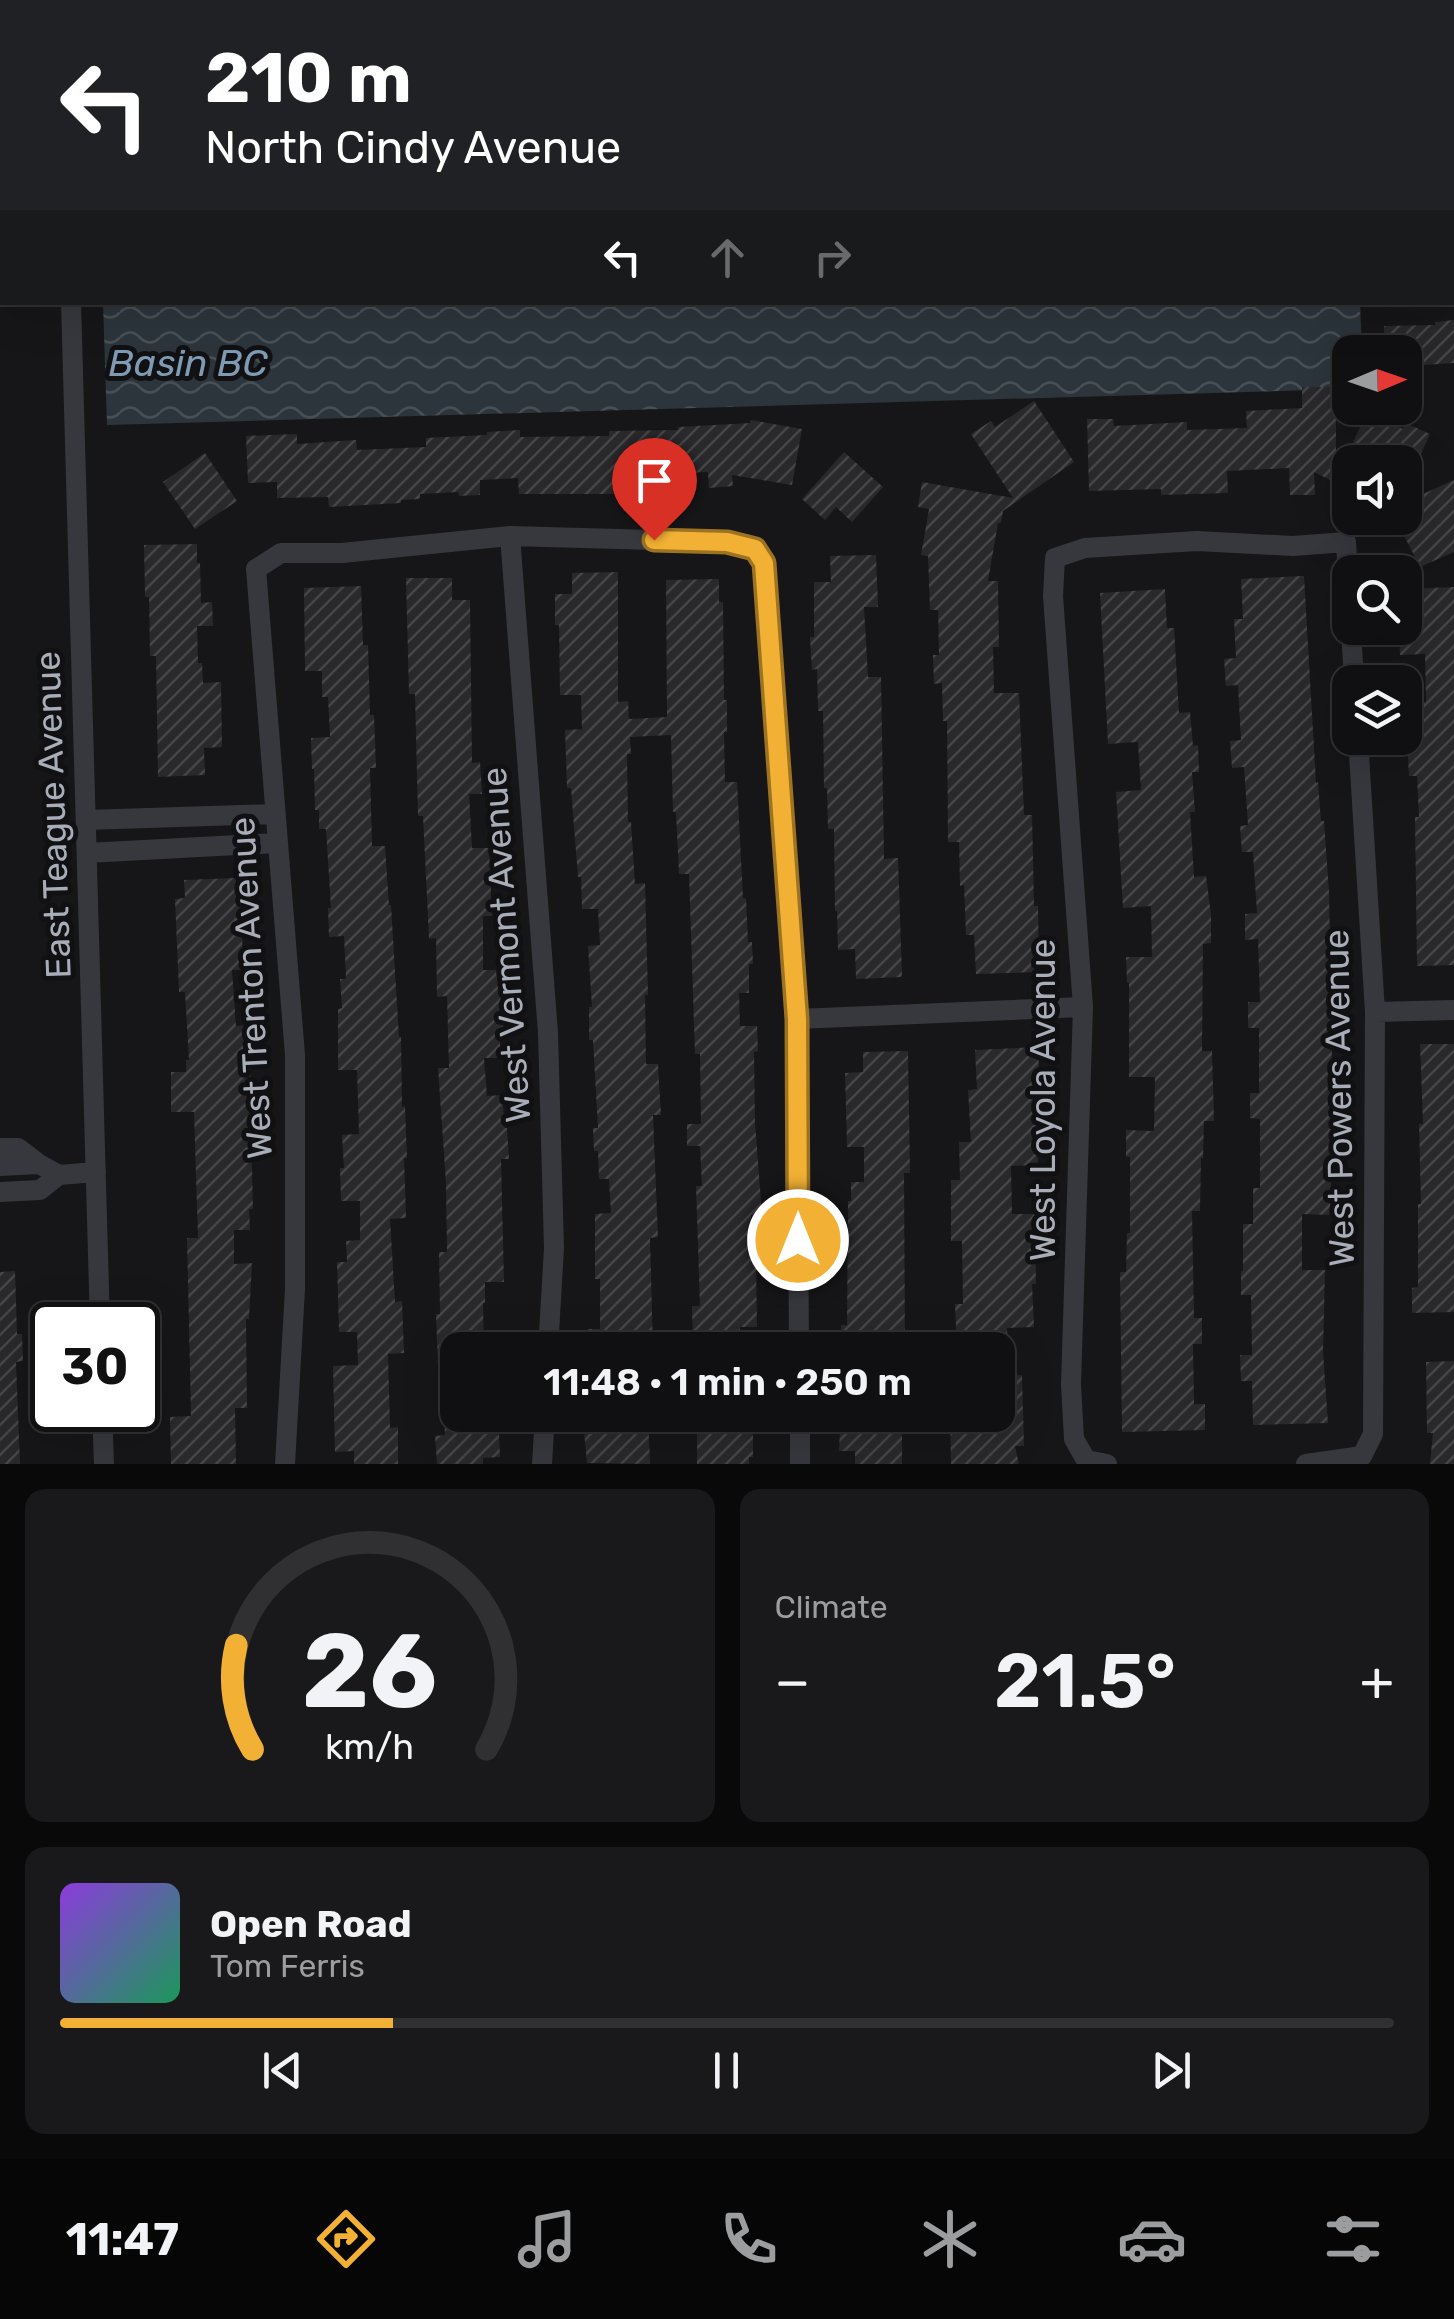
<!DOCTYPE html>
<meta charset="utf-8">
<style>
body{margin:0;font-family:Rubik,sans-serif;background:#19191b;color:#f1f3f6;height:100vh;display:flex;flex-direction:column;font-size:38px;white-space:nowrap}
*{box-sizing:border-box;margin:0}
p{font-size:32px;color:#9c9d9f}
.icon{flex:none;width:55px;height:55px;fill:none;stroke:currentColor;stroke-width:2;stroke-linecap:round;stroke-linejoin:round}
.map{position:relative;height:1464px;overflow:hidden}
.sheet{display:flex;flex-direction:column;gap:25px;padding:25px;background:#09090a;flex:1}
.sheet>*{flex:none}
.banner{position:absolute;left:0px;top:0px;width:1455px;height:305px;box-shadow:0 10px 40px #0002,0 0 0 2px #303032;background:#202124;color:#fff;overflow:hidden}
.needle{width:65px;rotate:88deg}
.controls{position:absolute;left:1332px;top:335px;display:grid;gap:20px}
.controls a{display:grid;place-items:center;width:90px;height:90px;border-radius:20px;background:#101012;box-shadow:0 10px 40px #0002,0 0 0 2px #303032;font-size:50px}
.speed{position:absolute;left:30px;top:1302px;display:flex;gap:20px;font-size:50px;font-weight:700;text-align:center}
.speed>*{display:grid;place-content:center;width:130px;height:130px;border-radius:50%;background:#101012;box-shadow:0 10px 40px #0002,0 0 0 2px #303032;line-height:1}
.speed .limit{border:5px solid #111;border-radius:15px;background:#fff;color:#111}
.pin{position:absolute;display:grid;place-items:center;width:85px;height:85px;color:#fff;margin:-102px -42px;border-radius:50% 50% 50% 0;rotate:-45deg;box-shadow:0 0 10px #0007}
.pin .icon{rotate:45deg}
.me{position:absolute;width:110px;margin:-55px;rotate:0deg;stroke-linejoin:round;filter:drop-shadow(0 0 8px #0008)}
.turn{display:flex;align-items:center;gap:35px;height:210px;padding:0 40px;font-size:45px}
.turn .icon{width:130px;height:130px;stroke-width:2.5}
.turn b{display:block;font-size:70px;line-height:85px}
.lanes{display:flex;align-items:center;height:95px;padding:0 40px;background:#0003;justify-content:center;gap:50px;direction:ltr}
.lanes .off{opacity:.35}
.big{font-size:75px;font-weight:600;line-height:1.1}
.sheet .tile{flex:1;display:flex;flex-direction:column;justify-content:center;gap:15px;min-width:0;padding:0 35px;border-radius:20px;background:#19191b}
.sheet .dial{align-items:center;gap:0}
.dial svg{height:260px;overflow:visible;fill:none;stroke:#303032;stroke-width:7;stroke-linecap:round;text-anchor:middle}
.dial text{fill:#f1f3f6;stroke:none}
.song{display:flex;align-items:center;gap:30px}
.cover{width:120px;height:120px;border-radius:15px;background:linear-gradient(135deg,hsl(270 70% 55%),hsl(150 70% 35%))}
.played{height:10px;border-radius:5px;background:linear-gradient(90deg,#f2b134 25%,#303032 25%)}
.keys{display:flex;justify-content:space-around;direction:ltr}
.heat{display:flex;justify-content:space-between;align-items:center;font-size:55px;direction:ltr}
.sheet .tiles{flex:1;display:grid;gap:25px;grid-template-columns:1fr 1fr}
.tile:last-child{grid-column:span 2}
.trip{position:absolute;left:440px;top:1332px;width:575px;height:100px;border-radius:20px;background:#101012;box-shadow:0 10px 40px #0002,0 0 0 2px #303032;font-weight:600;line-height:100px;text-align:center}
.tab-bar{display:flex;height:160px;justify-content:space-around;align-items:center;background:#060607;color:#9c9d9f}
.tab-bar .icon{width:70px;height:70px}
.tab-bar .on{color:#f2b134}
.tab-bar b{font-size:45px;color:#f1f3f6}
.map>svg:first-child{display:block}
.water{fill:url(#water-waves)}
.building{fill:url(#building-hatch)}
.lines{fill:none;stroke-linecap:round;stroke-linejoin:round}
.minor{stroke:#37383d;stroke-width:20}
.route-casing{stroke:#9d7322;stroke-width:25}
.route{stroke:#f2b134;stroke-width:18}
.labels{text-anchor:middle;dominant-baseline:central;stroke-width:10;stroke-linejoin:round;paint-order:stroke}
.street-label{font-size:35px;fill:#a8adb8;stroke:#111113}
.water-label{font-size:38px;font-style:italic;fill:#7f9bb3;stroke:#111113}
</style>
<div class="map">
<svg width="1454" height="1464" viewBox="0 0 1454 1464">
<defs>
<pattern id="water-waves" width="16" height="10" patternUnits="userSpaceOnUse" patternTransform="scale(2.5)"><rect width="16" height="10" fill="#2c353c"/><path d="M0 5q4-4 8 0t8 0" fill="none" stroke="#485056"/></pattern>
<pattern id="building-hatch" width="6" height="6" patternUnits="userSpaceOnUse" patternTransform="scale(2.5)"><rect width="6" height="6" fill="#29292c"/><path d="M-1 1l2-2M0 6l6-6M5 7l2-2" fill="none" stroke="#454548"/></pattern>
</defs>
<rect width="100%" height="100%" fill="#161618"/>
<!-- water -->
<path class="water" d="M 95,0 L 1353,0 L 1353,2 L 95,2 Z
M 1360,302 L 1362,352 L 1350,352 L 1350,389 L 107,425 L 103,303 Z"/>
<!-- building -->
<path class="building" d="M 1454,320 L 1454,363 L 1424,365 L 1424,369 L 1405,369 L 1405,352 L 1384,352 L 1384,326 L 1435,325 L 1435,322 Z
M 1302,387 L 1336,387 L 1336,483 L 1314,472 L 1315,495 L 1290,495 L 1289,468 L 1227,471 L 1228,493 L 1161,495 L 1161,489 L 1089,491 L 1087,419 L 1113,419 L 1114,426 L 1187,422 L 1187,430 L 1247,428 L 1246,411 L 1302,408 Z
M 1034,401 L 1074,462 L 1003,511 L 1001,523 L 998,523 L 988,581 L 998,581 L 999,647 L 993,647 L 994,693 L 1019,693 L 1024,815 L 1032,815 L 1034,906 L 1038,906 L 1039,972 L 976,974 L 974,935 L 966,935 L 964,885 L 960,886 L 959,842 L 948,842 L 947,721 L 943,721 L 942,683 L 934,684 L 933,655 L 939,655 L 938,610 L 930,610 L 928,556 L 921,555 L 929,509 L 918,507 L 922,482 L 1013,498 L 971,434 L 991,421 L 995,427 Z
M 1367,412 L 1403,429 L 1406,423 L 1430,434 L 1417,462 L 1344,462 Z
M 751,420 L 802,429 L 792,485 L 732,475 L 733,486 L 709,488 L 708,472 L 640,475 L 641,494 L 519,494 L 518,478 L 480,480 L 480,495 L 459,496 L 458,492 L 420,494 L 420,499 L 401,500 L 401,503 L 329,507 L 328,497 L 277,498 L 277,482 L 248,483 L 246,436 L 297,434 L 297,444 L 356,440 L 357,450 L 426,447 L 426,438 L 487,435 L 487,432 L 520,430 L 520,437 L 609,436 L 609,431 L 678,430 L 678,427 L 750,423 Z
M 844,452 L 883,487 L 852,522 L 836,507 L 825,520 L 802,499 Z
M 205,453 L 237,501 L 195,529 L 163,482 Z
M 1454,480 L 1454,552 L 1420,567 L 1395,518 L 1405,518 L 1405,502 Z
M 197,544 L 197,563 L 200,563 L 201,603 L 212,602 L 213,626 L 197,626 L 198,663 L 202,663 L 203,683 L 221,682 L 222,747 L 204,748 L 205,775 L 158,777 L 156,656 L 150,656 L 149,597 L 145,597 L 144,545 Z
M 876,555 L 878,607 L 864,607 L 868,677 L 881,677 L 884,859 L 898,858 L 902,977 L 856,979 L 855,949 L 838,950 L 837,911 L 835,911 L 834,829 L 828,829 L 827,788 L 824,788 L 823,711 L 818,711 L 817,669 L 812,670 L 810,637 L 814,637 L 814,582 L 831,582 L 830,556 Z
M 618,572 L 618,702 L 628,701 L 629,719 L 667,717 L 666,580 L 719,579 L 719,602 L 723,602 L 724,700 L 727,700 L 727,732 L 724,732 L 725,782 L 737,782 L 743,898 L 746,898 L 748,942 L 752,942 L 753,964 L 749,964 L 749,993 L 739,993 L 740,1026 L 757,1026 L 758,1051 L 754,1052 L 755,1122 L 762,1215 L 751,1215 L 751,1261 L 756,1261 L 757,1327 L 740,1327 L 740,1350 L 693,1350 L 692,1306 L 700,1306 L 696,1186 L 702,1186 L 700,1146 L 687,1146 L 687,1124 L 701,1124 L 700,1054 L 695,1054 L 689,874 L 679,874 L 676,812 L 673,812 L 671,735 L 630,737 L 631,754 L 627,754 L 628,822 L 631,822 L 635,884 L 645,883 L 648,995 L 645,995 L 646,1064 L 658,1064 L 661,1115 L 653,1115 L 658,1237 L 650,1238 L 653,1350 L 589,1350 L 588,1329 L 600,1329 L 600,1279 L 595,1279 L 595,1214 L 611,1213 L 609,1179 L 599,1179 L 598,1151 L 594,1151 L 593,1128 L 598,1128 L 593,1040 L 589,1040 L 589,1007 L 592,1007 L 588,946 L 600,945 L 598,909 L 582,909 L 581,877 L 578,877 L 571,788 L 567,788 L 565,730 L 582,729 L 581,695 L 560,695 L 559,625 L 555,625 L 555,594 L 572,594 L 572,573 Z
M 1304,576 L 1316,783 L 1318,782 L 1321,821 L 1324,821 L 1329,892 L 1333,1119 L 1330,1215 L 1302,1214 L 1302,1270 L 1325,1270 L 1323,1352 L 1328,1423 L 1253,1425 L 1252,1381 L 1241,1381 L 1240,1355 L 1252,1355 L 1251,1295 L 1241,1295 L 1241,1271 L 1243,1271 L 1243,1224 L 1253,1224 L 1253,1188 L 1260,1188 L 1260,1119 L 1250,1118 L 1250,1093 L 1259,1093 L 1259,1028 L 1248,1028 L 1248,1002 L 1260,1002 L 1258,939 L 1245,940 L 1245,914 L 1257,913 L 1253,852 L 1242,852 L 1240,826 L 1248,825 L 1244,767 L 1232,768 L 1230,741 L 1241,740 L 1238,685 L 1226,686 L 1224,659 L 1236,658 L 1234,619 L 1243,619 L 1241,579 Z
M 406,578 L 452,578 L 452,600 L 470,600 L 472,763 L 480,762 L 482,794 L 469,794 L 472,848 L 489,848 L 492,916 L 483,916 L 483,970 L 501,970 L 504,1039 L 500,1039 L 500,1058 L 484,1058 L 487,1096 L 502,1095 L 505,1128 L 507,1128 L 509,1159 L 501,1159 L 504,1282 L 485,1282 L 485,1303 L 483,1303 L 484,1350 L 458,1350 L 458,1410 L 444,1411 L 441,1366 L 438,1366 L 436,1314 L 440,1314 L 439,1252 L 447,1252 L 446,1183 L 438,1068 L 449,1068 L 447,996 L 437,997 L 436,938 L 429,939 L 423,816 L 418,816 L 415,694 L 409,694 Z
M 361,586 L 363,645 L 368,645 L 370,715 L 374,715 L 376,768 L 370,768 L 372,846 L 385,846 L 389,905 L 391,905 L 399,1037 L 401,1037 L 402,1107 L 405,1106 L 407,1158 L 404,1158 L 406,1218 L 390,1219 L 395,1302 L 402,1301 L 404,1353 L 388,1354 L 390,1428 L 398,1427 L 398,1464 L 354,1464 L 354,1451 L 335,1452 L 333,1366 L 358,1365 L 357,1332 L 339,1332 L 337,1262 L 347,1262 L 346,1241 L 360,1240 L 360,1201 L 341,1201 L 340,1168 L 344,1168 L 342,1135 L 359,1134 L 357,1070 L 338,1070 L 338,1009 L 342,1008 L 340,979 L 346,979 L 344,936 L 329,937 L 328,908 L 331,908 L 326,829 L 319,829 L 319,810 L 315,810 L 314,769 L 312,769 L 311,738 L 330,737 L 328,697 L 322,697 L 322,671 L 305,671 L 304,588 Z
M 1454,587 L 1454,965 L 1417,966 L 1415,817 L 1419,817 L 1417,776 L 1409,776 L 1405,703 L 1426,702 L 1425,654 L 1400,655 L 1399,628 L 1405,628 L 1405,589 Z
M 1165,589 L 1167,628 L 1174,628 L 1179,713 L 1190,712 L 1193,746 L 1198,745 L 1199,772 L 1192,772 L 1195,812 L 1190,812 L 1194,877 L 1206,876 L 1211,915 L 1211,943 L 1203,944 L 1202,1051 L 1212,1051 L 1214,1121 L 1204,1121 L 1203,1158 L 1201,1158 L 1200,1211 L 1192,1211 L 1194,1318 L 1202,1318 L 1202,1344 L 1193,1344 L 1194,1404 L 1205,1404 L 1205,1430 L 1122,1432 L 1120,1272 L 1126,1272 L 1127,1233 L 1130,1233 L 1130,1157 L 1126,1157 L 1126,1130 L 1154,1131 L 1155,1077 L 1129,1077 L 1129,983 L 1127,983 L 1126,957 L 1152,957 L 1151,906 L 1123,908 L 1116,792 L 1141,790 L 1138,742 L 1108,744 L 1100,593 Z
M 236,878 L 237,897 L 241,897 L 243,970 L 232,970 L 236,1026 L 250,1025 L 252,1049 L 250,1090 L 253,1209 L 249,1209 L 250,1230 L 234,1230 L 234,1264 L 252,1263 L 249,1319 L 246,1319 L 247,1408 L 235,1408 L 236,1464 L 171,1464 L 170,1417 L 191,1416 L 187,1238 L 198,1238 L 194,1112 L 171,1112 L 171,1072 L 186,1072 L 186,1060 L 189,1060 L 185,992 L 179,992 L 175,899 L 185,898 L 184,880 Z
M 1420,1044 L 1454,1044 L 1454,1312 L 1412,1313 L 1412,1288 L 1418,1287 L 1418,1204 L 1421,1204 L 1419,1124 L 1423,1124 Z
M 1038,1047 L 1041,1112 L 1037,1113 L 1038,1165 L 1011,1166 L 1012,1214 L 1035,1214 L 1036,1284 L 1032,1284 L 1034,1327 L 1007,1328 L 1008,1350 L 957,1350 L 955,1304 L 963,1304 L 962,1241 L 951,1241 L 951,1180 L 960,1180 L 959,1142 L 971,1142 L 968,1090 L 977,1089 L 975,1050 Z
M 908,1051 L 910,1173 L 904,1173 L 905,1350 L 841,1350 L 841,1325 L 847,1325 L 848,1201 L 851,1201 L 851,1182 L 864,1182 L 864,1147 L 847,1147 L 845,1073 L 863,1072 L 863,1052 Z
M 15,1271 L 17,1334 L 22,1334 L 23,1361 L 16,1362 L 20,1464 L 0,1464 L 0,1272 Z
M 1454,1361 L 1454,1464 L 1430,1464 L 1433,1433 L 1427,1433 L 1426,1362 Z
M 1022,1375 L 1024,1446 L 1015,1446 L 1019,1464 L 951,1464 L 950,1415 L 998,1415 L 998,1376 Z
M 444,1415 L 492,1415 L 493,1432 L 499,1432 L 500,1457 L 483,1458 L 483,1464 L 437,1464 L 435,1436 L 445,1435 Z
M 590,1415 L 648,1415 L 650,1464 L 587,1463 L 584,1431 L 590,1430 Z
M 697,1415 L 753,1415 L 753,1457 L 749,1457 L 749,1464 L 697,1464 Z
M 845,1415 L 898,1415 L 899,1430 L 902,1430 L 902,1464 L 855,1464 L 855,1451 L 839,1451 L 840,1429 L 846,1429 Z"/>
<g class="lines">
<!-- minor -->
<path class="minor" d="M 63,0 L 63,2
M 1452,16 L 1454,60
M 71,302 L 100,1325
M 510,536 L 548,1033 L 554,1248 L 548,1350
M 1351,628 L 1354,682
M 86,820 L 274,814
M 87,853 L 277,843
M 1375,1012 L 1454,1010
M 797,1019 L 1083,1007
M 0,1148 L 18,1148 L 39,1164
M 0,1166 L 39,1164 L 59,1175 L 96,1172
M 0,1192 L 40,1190 L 59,1175
M 102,1410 L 104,1464
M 800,1415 L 800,1464
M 285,1464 L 295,1289 L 295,1055 L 256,569 L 281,553 L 342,553 L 510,536 L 727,542 L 755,549 L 764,563 L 797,1019 L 799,1350
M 542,1464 L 545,1415
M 1107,1464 L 1086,1460 L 1074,1439 L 1071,1384 L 1083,1007 L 1053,596 L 1055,558 L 1085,548 L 1197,541 L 1293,546 L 1346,542 L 1350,612
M 1306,1464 L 1362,1456 L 1373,1434 L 1375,1012 L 1358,738"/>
</g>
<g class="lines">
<!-- route casing -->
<g class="route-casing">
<path id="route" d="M 654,540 L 727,542 L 755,549 L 764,563 L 797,1019 L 798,1240"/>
</g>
<!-- route -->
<use href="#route" class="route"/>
</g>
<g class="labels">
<!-- street labels -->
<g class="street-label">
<text transform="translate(53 815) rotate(-92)">East Teague Avenue</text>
<text transform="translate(506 945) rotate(-94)">West Vermont Avenue</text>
<text transform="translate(251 988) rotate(-93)">West Trenton Avenue</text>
<text transform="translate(1339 1098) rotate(-91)">West Powers Avenue</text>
<text transform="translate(1043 1100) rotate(-90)">West Loyola Avenue</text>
</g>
<!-- water labels -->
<g class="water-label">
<text x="188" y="363">Basin BC</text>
</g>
</g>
</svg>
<div class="controls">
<a><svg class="needle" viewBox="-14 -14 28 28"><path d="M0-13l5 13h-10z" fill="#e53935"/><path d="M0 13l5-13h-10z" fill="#9c9d9f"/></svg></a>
<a><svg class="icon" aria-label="sound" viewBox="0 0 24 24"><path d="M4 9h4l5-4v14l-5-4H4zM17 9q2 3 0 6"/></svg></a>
<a><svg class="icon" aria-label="search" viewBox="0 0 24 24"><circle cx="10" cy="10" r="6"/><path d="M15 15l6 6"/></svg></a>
<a><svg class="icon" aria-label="layers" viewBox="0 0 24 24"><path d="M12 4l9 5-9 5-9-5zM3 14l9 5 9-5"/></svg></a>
</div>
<div class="speed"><div class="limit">30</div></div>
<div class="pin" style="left:654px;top:540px;background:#d93025"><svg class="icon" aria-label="arrive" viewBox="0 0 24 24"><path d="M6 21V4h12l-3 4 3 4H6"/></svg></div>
<svg class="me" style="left:798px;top:1240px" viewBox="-20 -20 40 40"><circle r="17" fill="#f2b134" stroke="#fff" stroke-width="3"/><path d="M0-11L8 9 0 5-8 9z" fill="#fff"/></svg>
<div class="trip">11:48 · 1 min · 250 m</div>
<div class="banner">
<div class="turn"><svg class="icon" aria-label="left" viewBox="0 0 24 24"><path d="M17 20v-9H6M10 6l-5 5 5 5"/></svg><div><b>210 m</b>North Cindy Avenue</div></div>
<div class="lanes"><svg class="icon" aria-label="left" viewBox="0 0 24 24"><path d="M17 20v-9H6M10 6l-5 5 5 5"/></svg><svg class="icon off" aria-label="ahead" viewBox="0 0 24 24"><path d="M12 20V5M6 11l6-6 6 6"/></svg><svg class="icon off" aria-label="right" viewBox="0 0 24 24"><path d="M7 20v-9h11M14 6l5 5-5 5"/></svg></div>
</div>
</div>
<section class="sheet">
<div class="tiles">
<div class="tile dial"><svg viewBox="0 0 100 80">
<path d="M14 69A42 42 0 1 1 86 69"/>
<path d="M14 69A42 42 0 0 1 9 37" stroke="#f2b134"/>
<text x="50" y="56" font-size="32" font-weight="700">26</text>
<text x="50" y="72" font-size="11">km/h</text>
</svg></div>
<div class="tile"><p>Climate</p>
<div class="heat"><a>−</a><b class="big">21.5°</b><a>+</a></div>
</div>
<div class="tile">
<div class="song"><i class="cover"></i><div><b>Open Road</b><p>Tom Ferris</p></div></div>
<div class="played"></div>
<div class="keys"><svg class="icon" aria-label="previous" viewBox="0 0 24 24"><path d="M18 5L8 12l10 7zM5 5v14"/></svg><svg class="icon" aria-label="pause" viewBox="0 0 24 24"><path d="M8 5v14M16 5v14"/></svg><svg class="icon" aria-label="next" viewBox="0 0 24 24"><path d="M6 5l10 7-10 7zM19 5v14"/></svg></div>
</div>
</div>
</section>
<nav class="tab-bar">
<b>11:47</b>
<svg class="icon on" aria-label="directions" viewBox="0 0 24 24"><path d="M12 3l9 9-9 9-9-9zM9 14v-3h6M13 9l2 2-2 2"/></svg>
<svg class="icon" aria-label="music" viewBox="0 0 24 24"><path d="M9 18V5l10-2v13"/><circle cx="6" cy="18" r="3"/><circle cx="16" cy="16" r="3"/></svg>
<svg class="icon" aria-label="phone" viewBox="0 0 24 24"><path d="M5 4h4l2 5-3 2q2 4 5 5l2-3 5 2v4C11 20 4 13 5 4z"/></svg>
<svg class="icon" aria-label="climate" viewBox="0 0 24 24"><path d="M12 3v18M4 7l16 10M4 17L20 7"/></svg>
<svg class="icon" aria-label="car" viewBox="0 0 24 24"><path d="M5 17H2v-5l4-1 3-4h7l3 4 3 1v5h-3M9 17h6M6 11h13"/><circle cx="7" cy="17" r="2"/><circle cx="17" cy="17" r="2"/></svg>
<svg class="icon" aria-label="filters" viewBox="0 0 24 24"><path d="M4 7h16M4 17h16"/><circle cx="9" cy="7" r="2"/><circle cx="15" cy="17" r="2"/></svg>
</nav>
